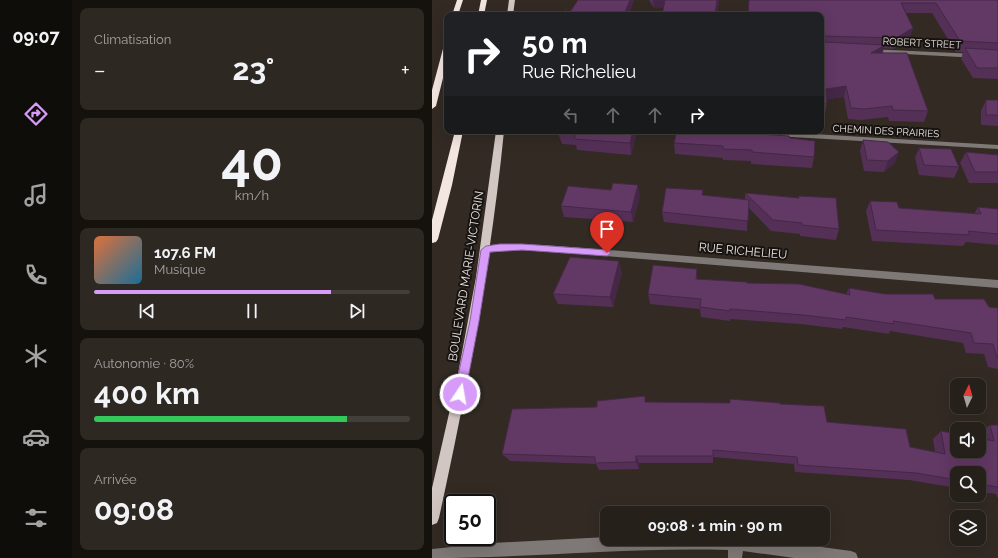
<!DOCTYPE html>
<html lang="fr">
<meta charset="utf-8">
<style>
body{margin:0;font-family:Raleway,sans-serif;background:#2e2823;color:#f1f3f6;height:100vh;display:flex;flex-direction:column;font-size:15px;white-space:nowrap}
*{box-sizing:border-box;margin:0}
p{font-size:13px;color:#a4a3a2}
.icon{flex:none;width:22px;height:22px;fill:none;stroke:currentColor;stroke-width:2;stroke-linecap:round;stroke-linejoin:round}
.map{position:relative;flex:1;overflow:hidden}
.sheet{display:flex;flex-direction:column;gap:8px;padding:8px;background:#15120e;width:360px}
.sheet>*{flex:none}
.banner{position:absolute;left:12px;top:12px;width:380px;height:122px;border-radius:8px;box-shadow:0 4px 16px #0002,0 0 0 1px #423e39;background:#202124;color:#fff;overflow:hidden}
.needle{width:26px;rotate:5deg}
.tools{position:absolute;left:518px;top:378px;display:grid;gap:8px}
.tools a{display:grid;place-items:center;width:36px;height:36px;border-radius:8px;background:#26201a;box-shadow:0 4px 16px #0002,0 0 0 1px #423e39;font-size:20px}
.speed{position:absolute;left:12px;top:494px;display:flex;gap:8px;font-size:20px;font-weight:700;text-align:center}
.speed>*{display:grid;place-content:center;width:52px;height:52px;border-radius:50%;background:#26201a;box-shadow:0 4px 16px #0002,0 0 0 1px #423e39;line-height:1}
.speed .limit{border:2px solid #111;border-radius:6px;background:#fff;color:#111}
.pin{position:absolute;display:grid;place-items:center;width:34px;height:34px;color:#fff;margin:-41px -17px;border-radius:50% 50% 50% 0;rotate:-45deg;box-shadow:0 0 4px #0007}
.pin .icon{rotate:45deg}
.me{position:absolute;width:44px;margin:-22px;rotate:12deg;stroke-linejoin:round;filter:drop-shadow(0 0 3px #0008)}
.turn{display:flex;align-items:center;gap:14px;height:84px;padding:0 12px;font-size:18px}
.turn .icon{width:52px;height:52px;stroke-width:2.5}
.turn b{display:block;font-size:28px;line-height:34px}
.lanes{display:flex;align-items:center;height:38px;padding:0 12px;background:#0003;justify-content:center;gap:20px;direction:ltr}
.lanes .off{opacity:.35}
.big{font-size:30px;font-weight:700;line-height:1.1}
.sheet .widget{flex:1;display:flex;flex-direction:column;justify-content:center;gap:6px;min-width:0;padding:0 14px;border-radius:8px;background:#2e2823}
.sheet .dial{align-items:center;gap:0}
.dial b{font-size:52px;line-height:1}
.song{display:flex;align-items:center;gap:12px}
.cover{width:48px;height:48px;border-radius:6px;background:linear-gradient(135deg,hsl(20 70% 55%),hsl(200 70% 35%))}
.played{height:4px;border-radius:2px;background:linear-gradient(90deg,#d79bf9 75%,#423e39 75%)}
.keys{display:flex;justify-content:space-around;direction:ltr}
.heat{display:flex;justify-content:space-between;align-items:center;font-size:22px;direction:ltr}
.charge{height:6px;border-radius:3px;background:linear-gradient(90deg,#34c759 80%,#423e39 0)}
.trip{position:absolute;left:168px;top:506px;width:230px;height:40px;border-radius:8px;background:#26201a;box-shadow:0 4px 16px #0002,0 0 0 1px #423e39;font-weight:700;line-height:40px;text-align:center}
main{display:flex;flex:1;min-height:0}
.dock{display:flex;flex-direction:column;width:72px;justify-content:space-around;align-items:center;background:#0f0d0a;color:#a4a3a2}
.dock .icon{width:28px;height:28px}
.dock .active{color:#d79bf9}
.dock b{font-size:18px;color:#f1f3f6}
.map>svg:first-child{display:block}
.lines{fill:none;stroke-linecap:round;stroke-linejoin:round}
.minor{fill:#7e7977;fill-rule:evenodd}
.major{fill:#d2c6c2;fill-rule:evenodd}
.highway{fill:#f3e5e0;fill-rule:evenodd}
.wall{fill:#543057}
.shaded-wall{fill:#452747}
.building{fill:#623865;stroke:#452747}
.route{fill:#d79bf9;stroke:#8c65a2}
.labels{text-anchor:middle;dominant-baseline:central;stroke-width:4;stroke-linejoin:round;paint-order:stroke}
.far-street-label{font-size:10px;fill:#eae4e0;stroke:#171310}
.street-label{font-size:12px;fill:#eae4e0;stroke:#171310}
</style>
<main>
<nav class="dock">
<b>09:07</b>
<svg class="icon active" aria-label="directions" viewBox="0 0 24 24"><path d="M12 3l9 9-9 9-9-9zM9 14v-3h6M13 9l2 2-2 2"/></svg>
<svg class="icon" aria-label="music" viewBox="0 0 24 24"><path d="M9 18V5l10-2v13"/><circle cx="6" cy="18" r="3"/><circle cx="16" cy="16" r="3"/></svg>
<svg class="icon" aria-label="phone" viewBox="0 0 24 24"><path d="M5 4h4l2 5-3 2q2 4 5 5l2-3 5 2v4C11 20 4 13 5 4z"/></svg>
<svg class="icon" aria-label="climate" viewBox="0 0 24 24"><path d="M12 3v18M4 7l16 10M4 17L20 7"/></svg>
<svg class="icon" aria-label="car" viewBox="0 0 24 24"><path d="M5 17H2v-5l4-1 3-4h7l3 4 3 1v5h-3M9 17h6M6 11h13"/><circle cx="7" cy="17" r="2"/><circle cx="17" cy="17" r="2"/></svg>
<svg class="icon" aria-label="filters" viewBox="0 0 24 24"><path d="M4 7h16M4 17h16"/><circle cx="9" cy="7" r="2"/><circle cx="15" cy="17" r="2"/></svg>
</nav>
<section class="sheet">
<div class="widget"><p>Climatisation</p>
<div class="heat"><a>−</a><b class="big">23°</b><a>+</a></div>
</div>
<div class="widget dial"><b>40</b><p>km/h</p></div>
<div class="widget">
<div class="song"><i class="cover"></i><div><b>107.6 FM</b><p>Musique</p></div></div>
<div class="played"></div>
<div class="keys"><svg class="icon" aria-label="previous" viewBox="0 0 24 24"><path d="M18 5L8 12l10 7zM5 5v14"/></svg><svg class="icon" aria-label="pause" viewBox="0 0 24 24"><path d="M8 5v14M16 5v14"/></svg><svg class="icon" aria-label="next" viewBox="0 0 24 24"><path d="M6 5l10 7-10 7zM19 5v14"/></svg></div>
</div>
<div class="widget"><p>Autonomie · 80%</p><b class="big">400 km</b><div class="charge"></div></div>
<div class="widget"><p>Arrivée</p><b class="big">09:08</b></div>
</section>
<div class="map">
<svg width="566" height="558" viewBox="0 0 566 558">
<rect width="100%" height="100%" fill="#322a23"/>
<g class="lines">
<!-- minor -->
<path class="minor" d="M 437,49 L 566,55 L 566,59 L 435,52 L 435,50 Z
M 289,131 L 331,131 L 566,145 L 566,149 L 293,133 Z
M 80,244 L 112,245 L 566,280 L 566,288 L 112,251 L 80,250 L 54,253 L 49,250 L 54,247 Z
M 175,537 L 175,539 L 330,539 L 419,551 L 424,553 L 426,558 L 362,558 L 311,551 L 310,558 L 296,558 L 296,550 C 197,547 99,558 0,558 L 0,549 L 60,543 Z"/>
<!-- major -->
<path class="major" d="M 77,0 L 83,0 L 81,15 L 75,15 Z
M 64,131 L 72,131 C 59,262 35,390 7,518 L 5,523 L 0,525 L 0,488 L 26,374 L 44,277 Z"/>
<!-- highway -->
<path class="highway" d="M 25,0 L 31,0 L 26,15 L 20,15 Z
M 49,0 L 55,0 L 52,15 L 46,15 Z
M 12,45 L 15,45 L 15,62 L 4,106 L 0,109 L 0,90 Z
M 23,131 L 31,131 L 20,185 L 6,239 L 4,242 L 0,243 L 0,220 Z"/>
</g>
<!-- wall -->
<path class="wall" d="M 217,0 L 287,0 L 285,15 L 230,15 L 232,7 L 222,8 Z
M 317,0 L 566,0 L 566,79 L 541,78 L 529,59 L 531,52 L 524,52 L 500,13 L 473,13 L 481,28 L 477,39 L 461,49 L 452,48 L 450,53 L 496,111 L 492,122 L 457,121 L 456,117 L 429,120 L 416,119 L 412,97 L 395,99 L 395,103 L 393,114 L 389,114 L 389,15 Z
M 554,100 L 566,100 L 566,126 L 549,125 L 549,111 Z
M 126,133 L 204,136 L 199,155 L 145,150 L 144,145 L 130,144 Z
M 310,133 L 358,138 L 382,157 L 380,168 L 319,164 L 319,161 L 291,160 L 291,158 L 243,154 L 242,143 Z
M 431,140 L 463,163 L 452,172 L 432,171 L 428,151 Z
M 487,148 L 527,167 L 522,178 L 487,175 L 483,158 Z
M 534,152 L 565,155 L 566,154 L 566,183 L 537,183 L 528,163 Z
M 313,193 L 366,198 L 367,196 L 407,229 L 404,240 L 368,236 L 368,234 L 339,231 L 316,207 L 315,231 L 232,222 L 230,212 L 271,195 L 313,199 Z
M 208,196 L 201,222 L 132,217 L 129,206 Z
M 438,201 L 467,208 L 542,214 L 546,207 L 566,209 L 566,245 L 534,242 L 531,246 L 440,241 L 434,211 Z
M 265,269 L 265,279 L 315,283 L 414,294 L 417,288 L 453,294 L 503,299 L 557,307 L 566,308 L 566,369 L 556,367 L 552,354 L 534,353 L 531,343 L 458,331 L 457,334 L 411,327 L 410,329 L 368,324 L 298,319 L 298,321 L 269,317 L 268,309 L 218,304 L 216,294 Z
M 190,272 L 181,307 L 126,304 L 121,294 Z
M 298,399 L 348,404 L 395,422 L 478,447 L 503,452 L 501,439 L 509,431 L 550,439 L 548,432 L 558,425 L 566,425 L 566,497 L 565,497 L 564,494 L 547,492 L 547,473 L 525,473 L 525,488 L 477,480 L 363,472 L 362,464 L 281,457 L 281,463 L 207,463 L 207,469 L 167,470 L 164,464 L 78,461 L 70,454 L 165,407 L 215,402 L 298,403 Z"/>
<!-- shaded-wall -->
<path class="shaded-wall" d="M 198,0 L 202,0 L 197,15 L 192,15 Z
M 221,0 L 233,0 L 234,6 L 222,8 Z
M 285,0 L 287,0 L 285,15 L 283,15 Z
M 481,28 L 477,39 L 461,49 L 464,38 Z
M 453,45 L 450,55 L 439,53 Z
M 414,86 L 412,97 L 392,100 L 394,89 Z
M 201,131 L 204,131 L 204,136 L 199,155 L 198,143 Z
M 467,152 L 463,163 L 452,172 L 456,161 Z
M 206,185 L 208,196 L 201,222 L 199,212 Z
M 187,261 L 190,272 L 181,307 L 178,297 Z
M 204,456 L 207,463 L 207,469 L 204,462 Z"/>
<!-- building -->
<path class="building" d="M 146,0 L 198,0 L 192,15 L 136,15 Z
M 233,0 L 285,0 L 283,15 L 230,15 Z
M 317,0 L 566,0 L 566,43 L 528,41 L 504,3 L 469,3 L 481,28 L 464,38 L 390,36 L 391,42 L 453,45 L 439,53 L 475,53 L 496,111 L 461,110 L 460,106 L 432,109 L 419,108 L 414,86 L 394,89 L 395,103 L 389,103 L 389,15 L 316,15 Z
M 134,9 L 134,15 L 131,15 Z
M 533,48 L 566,50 L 566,68 L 545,68 Z
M 554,100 L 566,100 L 566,115 L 554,115 Z
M 127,131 L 201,131 L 198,143 L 142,139 L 144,134 L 126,133 Z
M 245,131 L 310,131 L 310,133 L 357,136 L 358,138 L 383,141 L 382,157 L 320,152 L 320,150 L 291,149 L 291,146 L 242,143 Z
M 431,140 L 456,142 L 467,152 L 456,161 L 435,160 Z
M 487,148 L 519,149 L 527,167 L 492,165 Z
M 534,152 L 566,155 L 566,172 L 543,172 Z
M 181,183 L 206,185 L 199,212 L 129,206 L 136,186 L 179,190 Z
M 234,188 L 271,190 L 270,195 L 317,200 L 316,221 L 230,212 Z
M 313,193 L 367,198 L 367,196 L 404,198 L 407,229 L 370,225 L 370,223 L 341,220 Z
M 438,201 L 465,202 L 467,208 L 549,214 L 546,207 L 566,209 L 566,234 L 536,231 L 538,235 L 444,230 Z
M 138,257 L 187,261 L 178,297 L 121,294 Z
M 221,265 L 265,269 L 264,279 L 315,282 L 315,283 L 367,284 L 418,295 L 417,288 L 453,294 L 501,294 L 503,299 L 552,299 L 557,307 L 566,308 L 566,358 L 565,358 L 561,344 L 542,343 L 539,333 L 461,321 L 462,324 L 414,317 L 414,320 L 371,315 L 298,309 L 298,311 L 268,307 L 269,299 L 216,294 Z
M 213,396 L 213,402 L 298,403 L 298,399 L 348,403 L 348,404 L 392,406 L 395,422 L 474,429 L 478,447 L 513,454 L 509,431 L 525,434 L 525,451 L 547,451 L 547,438 L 562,441 L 558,425 L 566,425 L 566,487 L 547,484 L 547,473 L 525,473 L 525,480 L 484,473 L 366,465 L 365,457 L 281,450 L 281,456 L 204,456 L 204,462 L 163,463 L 163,457 L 70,454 L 80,409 L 165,407 L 165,401 Z"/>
<!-- route -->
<path class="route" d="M 68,244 L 90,244 L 175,250 L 179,253 L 175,256 L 90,250 L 58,252 L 47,321 L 33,394 L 32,397 L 28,399 L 24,397 L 22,394 L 38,321 L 49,250 L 54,246 Z"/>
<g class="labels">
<!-- far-street labels -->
<g class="far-street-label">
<text transform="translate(490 43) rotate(3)">ROBERT STREET</text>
<text transform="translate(454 131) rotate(3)">CHEMIN DES PRAIRIES</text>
</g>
<!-- street labels -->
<g class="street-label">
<text transform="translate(311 251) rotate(5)">RUE RICHELIEU</text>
<text transform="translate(34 276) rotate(-81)">BOULEVARD MARIE-VICTORIN</text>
</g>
</g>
</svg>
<div class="tools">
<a><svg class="needle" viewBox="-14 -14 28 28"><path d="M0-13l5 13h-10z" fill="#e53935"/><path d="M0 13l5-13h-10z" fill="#a4a3a2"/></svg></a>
<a><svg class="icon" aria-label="sound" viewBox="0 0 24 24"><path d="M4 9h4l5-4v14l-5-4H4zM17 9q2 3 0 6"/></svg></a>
<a><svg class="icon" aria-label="search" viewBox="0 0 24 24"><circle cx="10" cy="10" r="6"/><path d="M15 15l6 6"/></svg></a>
<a><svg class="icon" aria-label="layers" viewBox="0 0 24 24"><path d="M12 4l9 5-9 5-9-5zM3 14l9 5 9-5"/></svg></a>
</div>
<div class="speed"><div class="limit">50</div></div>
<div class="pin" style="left:175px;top:253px;background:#d93025"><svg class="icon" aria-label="arrive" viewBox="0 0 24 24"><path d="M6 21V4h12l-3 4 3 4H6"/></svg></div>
<svg class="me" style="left:28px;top:394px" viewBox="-20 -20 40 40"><circle r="17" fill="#d79bf9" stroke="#fff" stroke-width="3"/><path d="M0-11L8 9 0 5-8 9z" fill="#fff"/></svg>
<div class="trip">09:08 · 1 min · 90 m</div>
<div class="banner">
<div class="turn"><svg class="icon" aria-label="right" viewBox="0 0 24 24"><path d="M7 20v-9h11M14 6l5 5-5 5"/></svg><div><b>50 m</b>Rue Richelieu</div></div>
<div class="lanes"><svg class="icon off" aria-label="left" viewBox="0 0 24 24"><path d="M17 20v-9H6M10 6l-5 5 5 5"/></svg><svg class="icon off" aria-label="ahead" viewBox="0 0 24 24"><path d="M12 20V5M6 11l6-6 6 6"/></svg><svg class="icon off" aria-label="ahead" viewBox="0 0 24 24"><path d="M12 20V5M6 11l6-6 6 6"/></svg><svg class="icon" aria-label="right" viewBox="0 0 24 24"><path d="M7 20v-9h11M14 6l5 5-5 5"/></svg></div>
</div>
</div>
</main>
